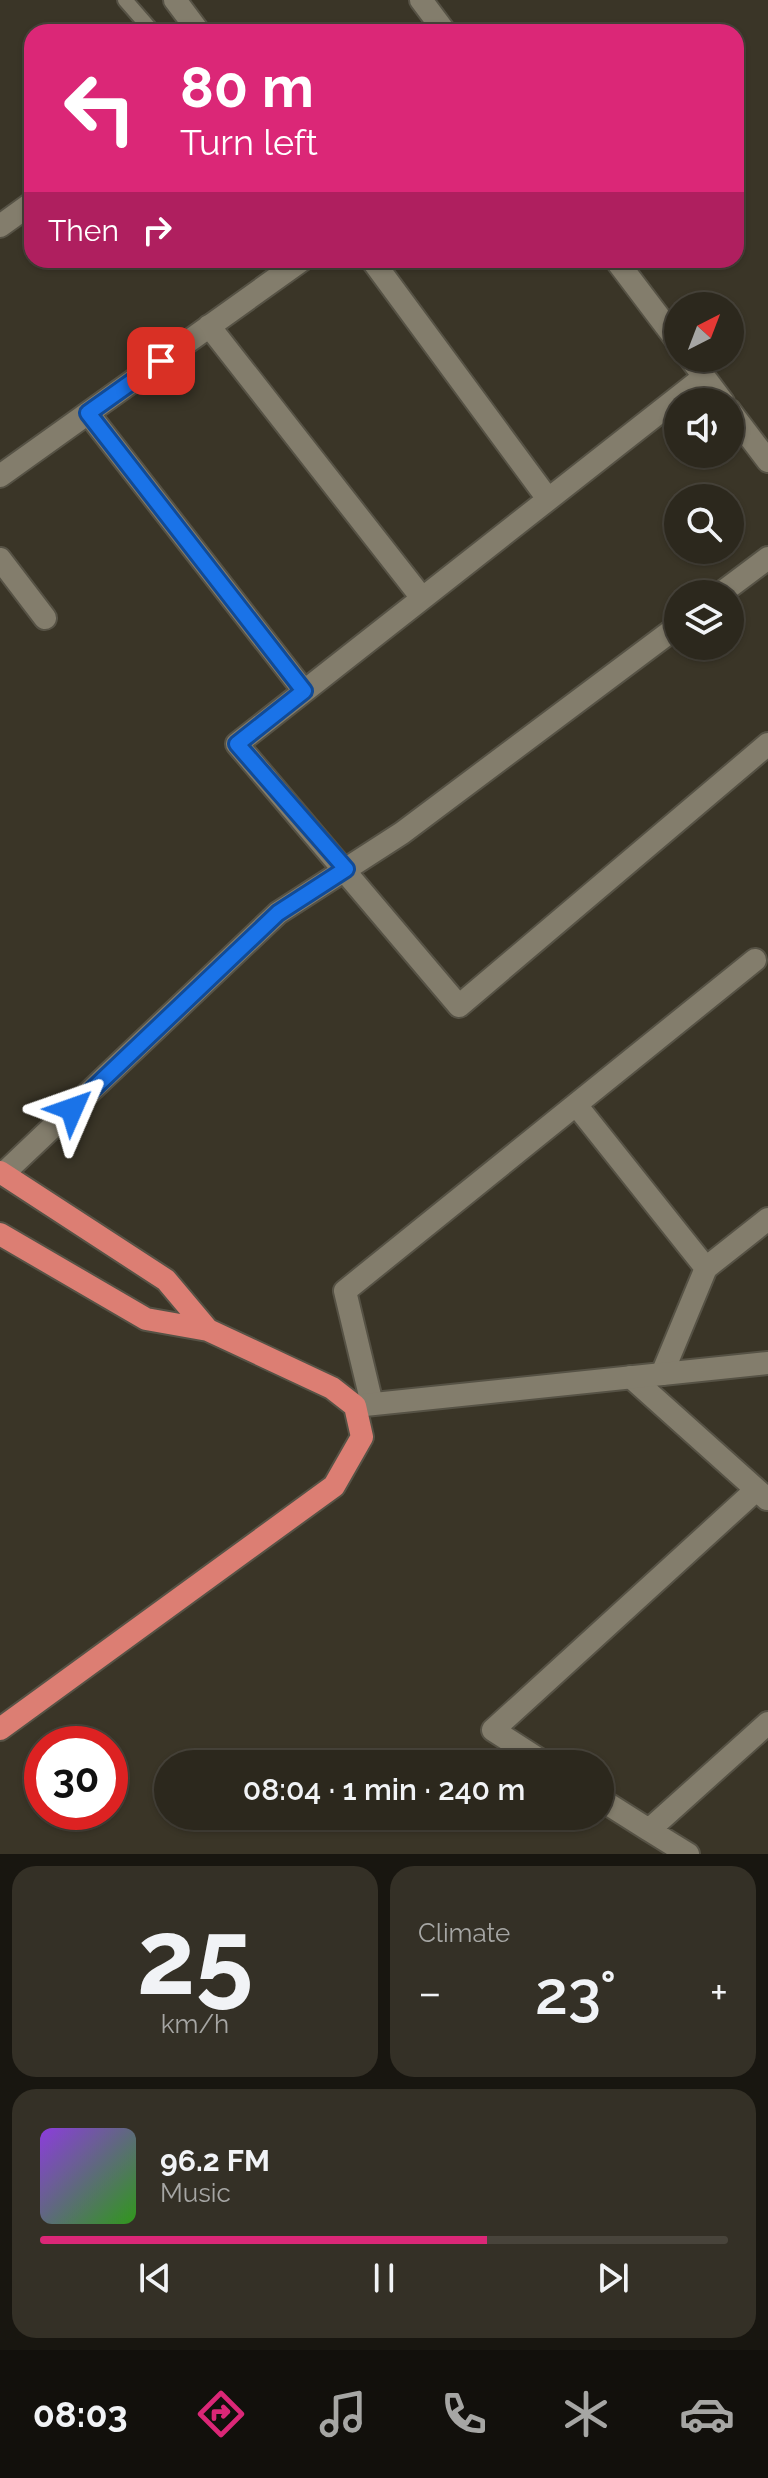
<!DOCTYPE html>
<meta charset="utf-8">
<style>
body{margin:0;font-family:Raleway,sans-serif;background:#343026;color:#f1f3f6;height:100vh;display:flex;flex-direction:column;font-size:30px;white-space:nowrap}
*{box-sizing:border-box;margin:0}
p{font-size:26px;color:#a6a6a4}
.icon{flex:none;width:44px;height:44px;fill:none;stroke:currentColor;stroke-width:2;stroke-linecap:round;stroke-linejoin:round}
.map{position:relative;height:1854px;overflow:hidden}
.sheet{display:flex;flex-direction:column;gap:12px;padding:12px;background:#181610;flex:1}
.sheet>*{flex:none}
.hud{position:absolute;left:24px;top:24px;width:720px;height:244px;border-radius:24px;box-shadow:0 2px 6px #0004,0 0 0 2px #48443b;background:#db2777;color:#fff;overflow:hidden}
.needle{width:52px;rotate:42deg}
.controls{position:absolute;left:664px;top:292px;display:grid;gap:16px}
.controls a{display:grid;place-items:center;width:80px;height:80px;border-radius:50%;background:#2c281d;box-shadow:0 2px 6px #0004,0 0 0 2px #48443b;font-size:40px}
.speed{position:absolute;left:24px;top:1726px;display:flex;gap:16px;font-size:40px;font-weight:700;text-align:center}
.speed>*{display:grid;place-content:center;width:104px;height:104px;border-radius:50%;background:#2c281d;box-shadow:0 2px 6px #0004,0 0 0 2px #48443b;line-height:1}
.speed .limit{border:12px solid #d22;background:#fff;color:#111}
.pin{position:absolute;display:grid;place-items:center;width:68px;height:68px;color:#fff;margin:-34px;border-radius:16px;box-shadow:0 4px 12px #0006}
.me{position:absolute;width:88px;margin:-44px;rotate:47deg;stroke-linejoin:round;filter:drop-shadow(0 0 6px #0008)}
.turn{display:flex;align-items:center;gap:28px;height:168px;padding:0 24px;font-size:36px}
.turn .icon{width:104px;height:104px;stroke-width:2.5}
.turn b{display:block;font-size:56px;line-height:68px}
.then{display:flex;align-items:center;height:76px;padding:0 24px;background:#0003;gap:16px;font-size:30px}
.big{font-size:60px;font-weight:600;line-height:1.1}
.sheet .card{flex:1;display:flex;flex-direction:column;justify-content:center;gap:12px;min-width:0;padding:0 28px;border-radius:24px;background:#343026}
.sheet .dial{align-items:center;gap:0}
.dial b{font-size:104px;line-height:1}
.song{display:flex;align-items:center;gap:24px}
.cover{width:96px;height:96px;border-radius:12px;background:linear-gradient(135deg,hsl(270 70% 55%),hsl(110 70% 35%))}
.played{height:8px;border-radius:4px;background:linear-gradient(90deg,#db2777 65%,#48443b 65%)}
.keys{display:flex;justify-content:space-around;direction:ltr}
.heat{display:flex;justify-content:space-between;align-items:center;font-size:44px;direction:ltr}
.sheet .tiles{flex:1;display:grid;gap:12px;grid-template-columns:1fr 1fr}
.card:last-child{grid-column:span 2}
.trip{position:absolute;left:154px;top:1750px;width:460px;height:80px;border-radius:40px;background:#2c281d;box-shadow:0 2px 6px #0004,0 0 0 2px #48443b;font-weight:600;line-height:80px;text-align:center}
.menu{display:flex;height:128px;justify-content:space-around;align-items:center;background:#12100c;color:#a6a6a4}
.menu .icon{width:56px;height:56px}
.menu .on{color:#db2777}
.menu b{font-size:36px;color:#f1f3f6}
.map>svg:first-child{display:block}
.lines{fill:none;stroke-linecap:round;stroke-linejoin:round}
.service-casing{stroke:#565245;stroke-width:18}
.minor-casing{stroke:#565245;stroke-width:26}
.tertiary-casing{stroke:#565245;stroke-width:26}
.trunk-casing{stroke:#565245;stroke-width:26}
.service{stroke:#837d6c;stroke-width:14}
.minor{stroke:#837d6c;stroke-width:22}
.tertiary{stroke:#837d6c;stroke-width:22}
.trunk{stroke:#dc7e73;stroke-width:22}
.route-casing{stroke:#114b97;stroke-width:20}
.route{stroke:#1a73e8;stroke-width:14}
</style>
<div class="map">
<svg width="768" height="1854" viewBox="0 0 768 1854">
<rect width="100%" height="100%" fill="#3a3527"/>
<g class="lines">
<!-- service casing -->
<g class="service-casing">
<path id="service" d="M 125,0 L 153,32"/>
</g>
<!-- minor casing -->
<g class="minor-casing">
<path id="minor" d="M 175,0 L 199,32
M 421,0 L 445,32
M 0,226 L 32,203
M 372,260 L 548,499
M 616,260 L 678,342
M 209,326 L 422,598
M 690,358 L 723,402
M 704,377 L 237,744 L 459,1006 L 768,744
M 730,411 L 768,461
M 88,413 L 304,691
M 0,476 L 302,260
M 0,559 L 45,618
M 720,594 L 768,558
M 577,1106 L 706,1268
M 3,1174 L 278,913 L 402,833 L 678,626
M 662,1374 L 706,1268 L 768,1219
M 631,1377 L 767,1499
M 372,1404 L 345,1291 L 755,960
M 546,1764 L 493,1730 L 756,1490
M 600,1799 L 649,1830 L 768,1723
M 649,1830 L 688,1854"/>
</g>
<!-- tertiary casing -->
<g class="tertiary-casing">
<path id="tertiary" d="M 355,1406 L 768,1363"/>
</g>
<!-- trunk casing -->
<g class="trunk-casing">
<path id="trunk" d="M 0,1172 L 166,1280 L 208,1330
M 0,1234 L 146,1319 L 208,1330 L 332,1388 L 355,1406 L 362,1437 L 334,1486 L 0,1729"/>
</g>
<!-- service -->
<use href="#service" class="service"/>
<!-- minor -->
<use href="#minor" class="minor"/>
<!-- tertiary -->
<use href="#tertiary" class="tertiary"/>
<!-- trunk -->
<use href="#trunk" class="trunk"/>
</g>
<g class="lines">
<!-- route casing -->
<g class="route-casing">
<path id="route" d="M 72,1109 L 278,913 L 346,869 L 237,744 L 304,691 L 88,413 L 161,361"/>
</g>
<!-- route -->
<use href="#route" class="route"/>
</g>
</svg>
<div class="controls">
<a><svg class="needle" viewBox="-14 -14 28 28"><path d="M0-13l5 13h-10z" fill="#e53935"/><path d="M0 13l5-13h-10z" fill="#a6a6a4"/></svg></a>
<a><svg class="icon" aria-label="sound" viewBox="0 0 24 24"><path d="M4 9h4l5-4v14l-5-4H4zM17 9q2 3 0 6"/></svg></a>
<a><svg class="icon" aria-label="search" viewBox="0 0 24 24"><circle cx="10" cy="10" r="6"/><path d="M15 15l6 6"/></svg></a>
<a><svg class="icon" aria-label="layers" viewBox="0 0 24 24"><path d="M12 4l9 5-9 5-9-5zM3 14l9 5 9-5"/></svg></a>
</div>
<div class="speed"><div class="limit">30</div></div>
<div class="pin" style="left:161px;top:361px;background:#d93025"><svg class="icon" aria-label="arrive" viewBox="0 0 24 24"><path d="M6 21V4h12l-3 4 3 4H6"/></svg></div>
<svg class="me" style="left:72px;top:1109px" viewBox="-20 -20 40 40"><path d="M0-17L14 15 0 8-14 15z" fill="#1a73e8" stroke="#fff" stroke-width="4"/></svg>
<div class="trip">08:04 · 1 min · 240 m</div>
<div class="hud">
<div class="turn"><svg class="icon" aria-label="left" viewBox="0 0 24 24"><path d="M17 20v-9H6M10 6l-5 5 5 5"/></svg><div><b>80 m</b>Turn left</div></div>
<div class="then">Then<svg class="icon" aria-label="right" viewBox="0 0 24 24"><path d="M7 20v-9h11M14 6l5 5-5 5"/></svg></div>
</div>
</div>
<section class="sheet">
<div class="tiles">
<div class="card dial"><b>25</b><p>km/h</p></div>
<div class="card"><p>Climate</p>
<div class="heat"><a>−</a><b class="big">23°</b><a>+</a></div>
</div>
<div class="card">
<div class="song"><i class="cover"></i><div><b>96.2 FM</b><p>Music</p></div></div>
<div class="played"></div>
<div class="keys"><svg class="icon" aria-label="previous" viewBox="0 0 24 24"><path d="M18 5L8 12l10 7zM5 5v14"/></svg><svg class="icon" aria-label="pause" viewBox="0 0 24 24"><path d="M8 5v14M16 5v14"/></svg><svg class="icon" aria-label="next" viewBox="0 0 24 24"><path d="M6 5l10 7-10 7zM19 5v14"/></svg></div>
</div>
</div>
</section>
<nav class="menu">
<b>08:03</b>
<svg class="icon on" aria-label="directions" viewBox="0 0 24 24"><path d="M12 3l9 9-9 9-9-9zM9 14v-3h6M13 9l2 2-2 2"/></svg>
<svg class="icon" aria-label="music" viewBox="0 0 24 24"><path d="M9 18V5l10-2v13"/><circle cx="6" cy="18" r="3"/><circle cx="16" cy="16" r="3"/></svg>
<svg class="icon" aria-label="phone" viewBox="0 0 24 24"><path d="M5 4h4l2 5-3 2q2 4 5 5l2-3 5 2v4C11 20 4 13 5 4z"/></svg>
<svg class="icon" aria-label="climate" viewBox="0 0 24 24"><path d="M12 3v18M4 7l16 10M4 17L20 7"/></svg>
<svg class="icon" aria-label="car" viewBox="0 0 24 24"><path d="M5 17H2v-5l4-1 3-4h7l3 4 3 1v5h-3M9 17h6M6 11h13"/><circle cx="7" cy="17" r="2"/><circle cx="17" cy="17" r="2"/></svg>
</nav>
